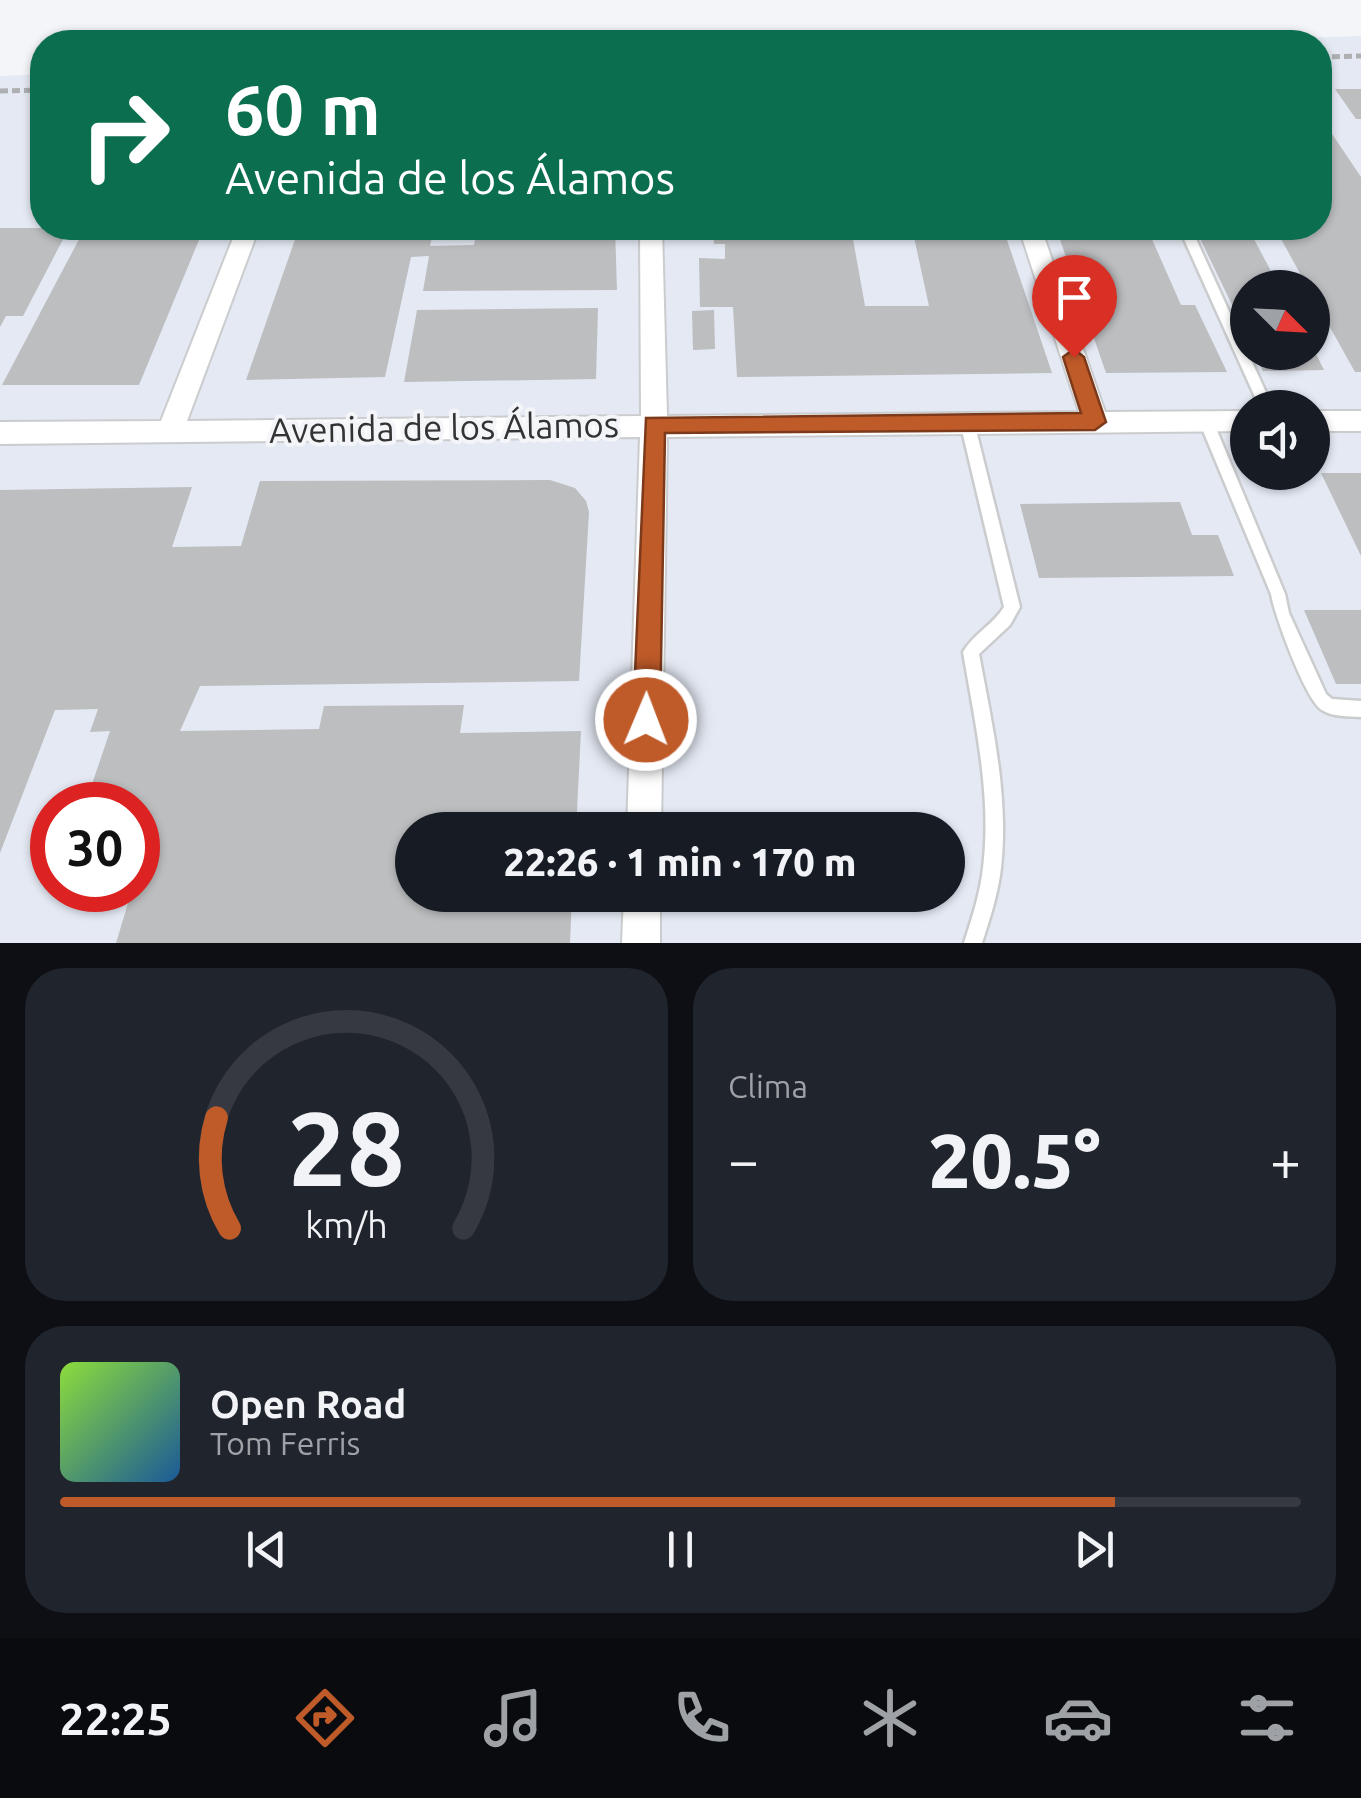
<!DOCTYPE html>
<html lang="es">
<meta charset="utf-8">
<style>
body{margin:0;font-family:Ubuntu,sans-serif;background:#20242c;color:#f1f3f6;height:100vh;display:flex;flex-direction:column;font-size:38px;white-space:nowrap}
*{box-sizing:border-box;margin:0}
p{font-size:32px;color:#9ea1a6}
.icon{flex:none;width:55px;height:55px;fill:none;stroke:currentColor;stroke-width:2;stroke-linecap:round;stroke-linejoin:round}
.map{position:relative;height:943px;overflow:hidden}
.drawer{display:flex;flex-direction:column;gap:25px;padding:25px;background:#0d0f14;flex:1}
.drawer>*{flex:none}
.guide{position:absolute;left:30px;top:30px;width:1302px;height:210px;border-radius:40px;box-shadow:0 2px 8px #0004;background:#0b6e4f;color:#fff;overflow:hidden}
.needle{width:65px;rotate:114deg}
.controls{position:absolute;left:1230px;top:270px;display:grid;gap:20px}
.controls a{display:grid;place-items:center;width:100px;height:100px;border-radius:50%;background:#171b24;box-shadow:0 2px 8px #0004;font-size:50px}
.speed{position:absolute;left:30px;top:782px;display:flex;gap:20px;font-size:50px;font-weight:700;text-align:center}
.speed>*{display:grid;place-content:center;width:130px;height:130px;border-radius:50%;background:#171b24;box-shadow:0 2px 8px #0004;line-height:1}
.speed .limit{border:15px solid #d22;background:#fff;color:#111}
.pin{position:absolute;display:grid;place-items:center;width:85px;height:85px;color:#fff;margin:-102px -42px;border-radius:50% 50% 50% 0;rotate:-45deg;box-shadow:0 0 10px #0007}
.pin .icon{rotate:45deg}
.me{position:absolute;width:110px;margin:-55px;rotate:1deg;stroke-linejoin:round;filter:drop-shadow(0 0 8px #0008)}
.turn{display:flex;align-items:center;gap:35px;height:210px;padding:0 30px;font-size:45px}
.turn .icon{width:130px;height:130px;stroke-width:2.5}
.turn b{display:block;font-size:70px;line-height:85px}
.big{font-size:75px;font-weight:800;line-height:1.1}
.drawer .tile{flex:1;display:flex;flex-direction:column;justify-content:center;gap:15px;min-width:0;padding:0 35px;border-radius:40px;background:#20242c}
.drawer .dial{align-items:center;gap:0}
.dial svg{height:260px;overflow:visible;fill:none;stroke:#363941;stroke-width:7;stroke-linecap:round;text-anchor:middle}
.dial text{fill:#f1f3f6;stroke:none}
.song{display:flex;align-items:center;gap:30px}
.cover{width:120px;height:120px;border-radius:15px;background:linear-gradient(135deg,hsl(90 70% 55%),hsl(210 70% 35%))}
.played{height:10px;border-radius:5px;background:linear-gradient(90deg,#bf5a29 85%,#363941 85%)}
.keys{display:flex;justify-content:space-around;direction:ltr}
.heat{display:flex;justify-content:space-between;align-items:center;font-size:55px;direction:ltr}
.drawer .tiles{flex:1;display:grid;gap:25px;grid-template-columns:1fr 1fr}
.tile:last-child{grid-column:span 2}
.trip{position:absolute;left:395px;top:812px;width:570px;height:100px;border-radius:50px;background:#171b24;box-shadow:0 2px 8px #0004;font-weight:800;line-height:100px;text-align:center}
.tab-bar{display:flex;height:160px;justify-content:space-around;align-items:center;background:#090b0e;color:#9ea1a6}
.tab-bar .icon{width:70px;height:70px}
.tab-bar .selected{color:#bf5a29}
.tab-bar b{font-size:45px;color:#f1f3f6}
.map>svg:first-child{display:block}
.built{fill:#e4e9f3;fill-rule:evenodd}
.building{fill:#bcbec0}
.lines{fill:none;stroke-linecap:round;stroke-linejoin:round}
.lane-casing{stroke:#caccce;stroke-width:5}
.street-casing{stroke:#caccce;stroke-width:4}
.path{stroke:#aeafb1;stroke-width:5;stroke-dasharray:8 4;stroke-linecap:butt}
.lane{fill:#fff;fill-rule:evenodd}
.street{fill:#fff;fill-rule:evenodd}
.route{fill:#bf5a29;stroke:#7c3a1b;stroke-width:2.5}
.labels{text-anchor:middle;dominant-baseline:central;stroke-width:8;stroke-linejoin:round;paint-order:stroke}
.street-label{font-size:35px;fill:#333334;stroke:#f4f5f8}
</style>
<div class="map">
<svg width="1361" height="943" viewBox="0 0 1361 943">
<rect width="100%" height="100%" fill="#f4f5f8"/>
<!-- built -->
<path class="built" d="M 1361,36 L 1361,943 L 0,943 L 0,76 L 42,74 L 42,228 L 1320,228 L 1320,42 L 645,42 L 1206,41 ZM 1248,288 L 1312,288 L 1312,352 L 1248,352 ZM 1248,408 L 1312,408 L 1312,472 L 1248,472 ZM 52,805 L 138,805 L 138,890 L 52,890 ZM 412,830 L 948,830 L 948,895 L 412,895 Z"/>
<!-- building -->
<path class="building" d="M 1335,89 L 1361,89 L 1361,119 L 1356,119 Z
M 1320,116 L 1361,177 L 1361,372 L 1355,372 L 1312,295 L 1312,288 L 1308,288 L 1275,228 L 1320,228 Z
M 0,228 L 69,228 L 23,316 L 6,316 L 0,327 Z
M 85,228 L 204,228 L 139,385 L 2,385 Z
M 299,228 L 434,228 L 430,246 L 474,245 L 477,228 L 615,228 L 617,290 L 423,291 L 429,256 L 411,257 L 385,377 L 246,380 Z
M 713,228 L 851,228 L 865,306 L 929,306 L 912,228 L 1003,228 L 1052,373 L 737,377 L 733,307 L 700,307 L 699,258 L 725,259 L 725,244 L 714,244 Z
M 1056,228 L 1147,228 L 1181,305 L 1195,305 L 1227,372 L 1106,373 Z
M 1195,228 L 1248,228 L 1280,288 L 1248,288 L 1248,338 Z
M 598,308 L 596,379 L 404,382 L 417,310 Z
M 714,310 L 715,349 L 693,350 L 692,311 Z
M 1255,352 L 1315,352 L 1324,370 L 1263,371 Z
M 1321,473 L 1361,473 L 1361,556 Z
M 550,480 L 575,488 L 586,501 L 589,512 L 579,681 L 200,686 L 180,731 L 319,729 L 324,706 L 464,705 L 460,733 L 581,731 L 576,830 L 412,830 L 412,895 L 572,895 L 570,943 L 116,943 L 132,890 L 138,890 L 138,805 L 85,805 L 110,731 L 90,732 L 98,709 L 55,710 L 0,853 L 0,490 L 192,487 L 172,547 L 241,546 L 260,481 Z
M 1180,502 L 1192,535 L 1218,535 L 1234,576 L 1039,578 L 1020,504 Z
M 1304,610 L 1361,610 L 1361,684 L 1336,684 Z"/>
<g class="lines">
<!-- lane casing -->
<g class="lane-casing">
<path id="lane" d="M 1179,228 L 1191,228 L 1273,408 L 1260,408 Z
M 1206,416 L 1213,421 L 1285,594 L 1289,613 L 1326,694 L 1332,699 L 1361,701 L 1361,717 C 1349,716 1332,717 1322,710 C 1306,701 1274,614 1271,594 L 1199,421 Z
M 967,417 L 974,422 L 1020,607 L 1010,625 L 979,654 C 992,724 1009,796 1001,868 C 998,894 990,918 982,943 L 964,943 C 972,918 980,894 983,868 C 992,796 975,723 963,652 C 974,633 993,625 1004,607 L 960,422 Z"/>
</g>
<!-- street casing -->
<g class="street-casing">
<path id="street" d="M 237,228 L 259,228 L 187,421 L 641,416 L 640,228 L 662,228 L 667,416 L 1079,412 L 1019,228 L 1041,228 L 1105,412 L 1248,411 L 1248,431 L 667,437 L 661,830 L 627,830 L 640,437 L 0,444 L 0,422 L 161,421 Z
M 1312,411 L 1361,411 L 1361,431 L 1312,431 Z
M 624,895 L 660,895 L 660,943 L 622,943 Z"/>
</g>
<!-- path -->
<path class="path" d="M 1320,57 L 1361,56
M 0,91 L 42,90"/>
<!-- lane -->
<use href="#lane" class="lane"/>
<!-- street -->
<use href="#street" class="street"/>
</g>
<!-- route -->
<path class="route" d="M 1074,349 L 1084,357 L 1106,422 L 1095,430 L 665,433 L 660,720 L 656,729 L 646,732 L 637,729 L 633,720 L 646,418 L 1081,413 L 1063,357 Z"/>
<g class="labels">
<!-- street labels -->
<g class="street-label">
<text transform="translate(444 427) rotate(-1)">Avenida de los Álamos</text>
</g>
</g>
</svg>
<div class="controls">
<a><svg class="needle" viewBox="-14 -14 28 28"><path d="M0-13l5 13h-10z" fill="#e53935"/><path d="M0 13l5-13h-10z" fill="#9ea1a6"/></svg></a>
<a><svg class="icon" aria-label="sound" viewBox="0 0 24 24"><path d="M4 9h4l5-4v14l-5-4H4zM17 9q2 3 0 6"/></svg></a>
</div>
<div class="speed"><div class="limit">30</div></div>
<div class="pin" style="left:1074px;top:357px;background:#d93025"><svg class="icon" aria-label="arrive" viewBox="0 0 24 24"><path d="M6 21V4h12l-3 4 3 4H6"/></svg></div>
<svg class="me" style="left:646px;top:720px" viewBox="-20 -20 40 40"><circle r="17" fill="#bf5a29" stroke="#fff" stroke-width="3"/><path d="M0-11L8 9 0 5-8 9z" fill="#fff"/></svg>
<div class="trip">22:26 · 1 min · 170 m</div>
<div class="guide">
<div class="turn"><svg class="icon" aria-label="right" viewBox="0 0 24 24"><path d="M7 20v-9h11M14 6l5 5-5 5"/></svg><div><b>60 m</b>Avenida de los Álamos</div></div>
</div>
</div>
<section class="drawer">
<div class="tiles">
<div class="tile dial"><svg viewBox="0 0 100 80">
<path d="M14 69A42 42 0 1 1 86 69"/>
<path d="M14 69A42 42 0 0 1 10 35" stroke="#bf5a29"/>
<text x="50" y="56" font-size="32" font-weight="700">28</text>
<text x="50" y="72" font-size="11">km/h</text>
</svg></div>
<div class="tile"><p>Clima</p>
<div class="heat"><a>−</a><b class="big">20.5°</b><a>+</a></div>
</div>
<div class="tile">
<div class="song"><i class="cover"></i><div><b>Open Road</b><p>Tom Ferris</p></div></div>
<div class="played"></div>
<div class="keys"><svg class="icon" aria-label="previous" viewBox="0 0 24 24"><path d="M18 5L8 12l10 7zM5 5v14"/></svg><svg class="icon" aria-label="pause" viewBox="0 0 24 24"><path d="M8 5v14M16 5v14"/></svg><svg class="icon" aria-label="next" viewBox="0 0 24 24"><path d="M6 5l10 7-10 7zM19 5v14"/></svg></div>
</div>
</div>
</section>
<nav class="tab-bar">
<b>22:25</b>
<svg class="icon selected" aria-label="directions" viewBox="0 0 24 24"><path d="M12 3l9 9-9 9-9-9zM9 14v-3h6M13 9l2 2-2 2"/></svg>
<svg class="icon" aria-label="music" viewBox="0 0 24 24"><path d="M9 18V5l10-2v13"/><circle cx="6" cy="18" r="3"/><circle cx="16" cy="16" r="3"/></svg>
<svg class="icon" aria-label="phone" viewBox="0 0 24 24"><path d="M5 4h4l2 5-3 2q2 4 5 5l2-3 5 2v4C11 20 4 13 5 4z"/></svg>
<svg class="icon" aria-label="climate" viewBox="0 0 24 24"><path d="M12 3v18M4 7l16 10M4 17L20 7"/></svg>
<svg class="icon" aria-label="car" viewBox="0 0 24 24"><path d="M5 17H2v-5l4-1 3-4h7l3 4 3 1v5h-3M9 17h6M6 11h13"/><circle cx="7" cy="17" r="2"/><circle cx="17" cy="17" r="2"/></svg>
<svg class="icon" aria-label="filters" viewBox="0 0 24 24"><path d="M4 7h16M4 17h16"/><circle cx="9" cy="7" r="2"/><circle cx="15" cy="17" r="2"/></svg>
</nav>
